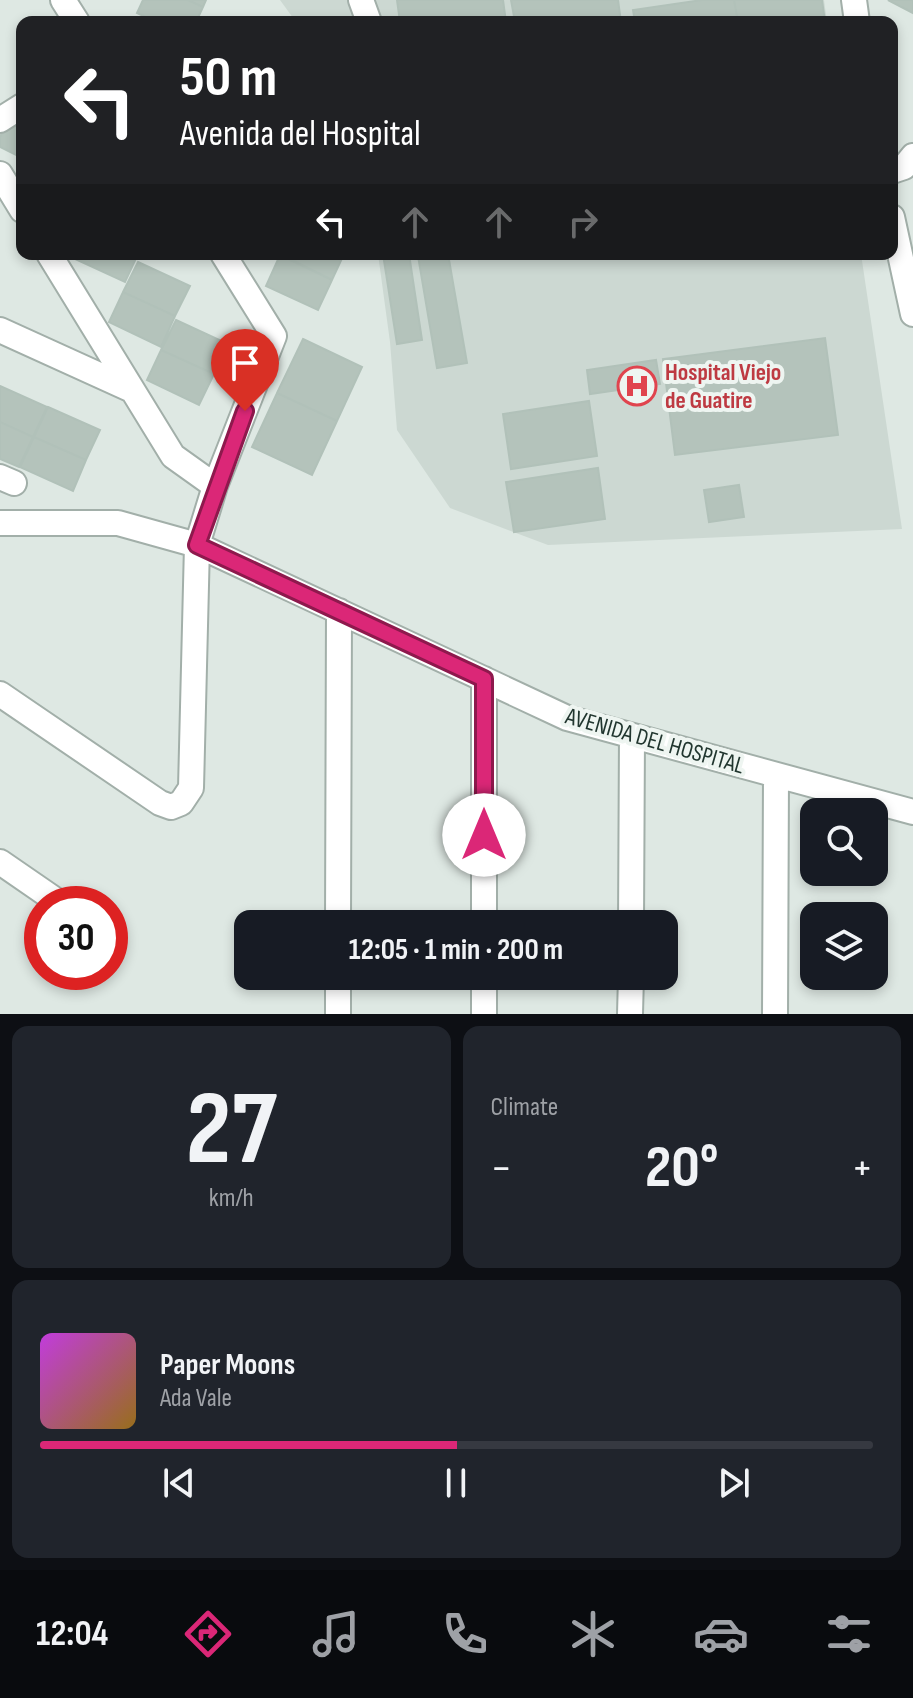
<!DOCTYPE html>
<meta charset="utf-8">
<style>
body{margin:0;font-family:"Sofia Sans Condensed",sans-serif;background:#20242c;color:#f1f3f6;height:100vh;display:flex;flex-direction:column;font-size:30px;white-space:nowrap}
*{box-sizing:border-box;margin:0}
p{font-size:26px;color:#9ea1a6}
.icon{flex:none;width:44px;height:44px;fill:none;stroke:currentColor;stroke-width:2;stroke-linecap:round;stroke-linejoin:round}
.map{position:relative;height:1014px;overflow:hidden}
.details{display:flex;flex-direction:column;gap:12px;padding:12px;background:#0d0f14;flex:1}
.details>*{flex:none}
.banner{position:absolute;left:16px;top:16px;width:882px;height:244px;border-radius:16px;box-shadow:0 4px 12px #0003;background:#202124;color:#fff;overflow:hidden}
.fabs{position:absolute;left:800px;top:798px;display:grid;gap:16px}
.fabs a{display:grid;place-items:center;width:88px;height:88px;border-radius:16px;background:#171b24;box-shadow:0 4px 12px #0003;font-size:40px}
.speed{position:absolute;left:24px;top:886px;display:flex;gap:16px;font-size:40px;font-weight:700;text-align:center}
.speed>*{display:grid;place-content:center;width:104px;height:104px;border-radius:50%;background:#171b24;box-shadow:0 4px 12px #0003;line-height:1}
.speed .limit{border:12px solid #d22;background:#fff;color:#111}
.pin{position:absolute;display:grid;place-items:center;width:68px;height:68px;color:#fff;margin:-82px -34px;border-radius:50% 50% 50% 0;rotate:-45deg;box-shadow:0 0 8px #0007}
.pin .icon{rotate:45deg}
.me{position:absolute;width:88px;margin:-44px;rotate:0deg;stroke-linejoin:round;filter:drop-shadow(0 0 6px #0008)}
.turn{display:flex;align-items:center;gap:28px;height:168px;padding:0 32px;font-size:36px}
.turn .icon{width:104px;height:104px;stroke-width:2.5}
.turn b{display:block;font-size:56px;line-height:68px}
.lanes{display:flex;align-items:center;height:76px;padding:0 32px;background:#0003;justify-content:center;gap:40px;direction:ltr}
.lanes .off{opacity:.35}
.big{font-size:60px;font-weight:700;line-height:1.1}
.details .card{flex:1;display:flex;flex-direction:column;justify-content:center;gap:12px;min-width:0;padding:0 28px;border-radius:16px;background:#20242c}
.details .dial{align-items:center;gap:0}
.dial b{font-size:104px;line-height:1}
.song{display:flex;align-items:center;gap:24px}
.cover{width:96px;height:96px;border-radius:12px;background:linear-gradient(135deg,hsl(290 70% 55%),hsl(40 70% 35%))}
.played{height:8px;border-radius:4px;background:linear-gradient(90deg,#db2777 50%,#363941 50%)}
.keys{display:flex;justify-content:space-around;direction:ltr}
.heat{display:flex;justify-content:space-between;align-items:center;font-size:44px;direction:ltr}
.details .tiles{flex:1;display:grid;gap:12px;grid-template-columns:1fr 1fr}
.card:last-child{grid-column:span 2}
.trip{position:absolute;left:234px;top:910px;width:444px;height:80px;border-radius:16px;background:#171b24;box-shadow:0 4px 12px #0003;font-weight:700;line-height:80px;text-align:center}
.dock{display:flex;height:128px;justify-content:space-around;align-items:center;background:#090b0e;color:#9ea1a6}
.dock .icon{width:56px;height:56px}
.dock .current{color:#db2777}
.dock b{font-size:36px;color:#f1f3f6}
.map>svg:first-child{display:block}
.built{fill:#ccd8d2}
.building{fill:#b4c3bb;stroke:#b1c1b9;stroke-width:2}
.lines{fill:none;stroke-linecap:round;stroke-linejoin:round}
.minor-casing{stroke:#a2afa9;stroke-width:28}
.minor{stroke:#fff;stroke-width:24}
.route-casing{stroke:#8e194d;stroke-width:20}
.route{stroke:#db2777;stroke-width:14}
.labels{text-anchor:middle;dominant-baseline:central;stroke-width:8;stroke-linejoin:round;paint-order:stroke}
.health-label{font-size:24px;font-weight:bold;fill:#be3a42;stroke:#eef5f1;text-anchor:start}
.street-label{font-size:24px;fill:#21362f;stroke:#eef5f1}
</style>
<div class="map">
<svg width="913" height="1014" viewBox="0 0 913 1014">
<rect width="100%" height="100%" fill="#dee8e3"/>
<!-- built -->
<path class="built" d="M 280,0 L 824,0 L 827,22 L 296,22 Z
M 378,254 L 861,254 L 902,529 L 548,545 L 450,508 L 397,430 L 390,342 Z"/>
<!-- building -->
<path class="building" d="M 143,0 L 188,0 L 203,7 L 196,22 L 156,22 L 137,13 Z
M 188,0 L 206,0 L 203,7 Z
M 397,0 L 503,0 L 506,22 L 400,22 Z
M 511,0 L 618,0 L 621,22 L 515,22 Z
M 702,0 L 734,0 L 738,22 L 635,22 L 633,10 Z
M 734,0 L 822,0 L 825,22 L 738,22 Z
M 888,0 L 913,0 L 913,13 Z
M 10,115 L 22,121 L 22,158 L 0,147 L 0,137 Z
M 75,254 L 138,254 L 125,282 L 73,258 Z
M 280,254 L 344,254 L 332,280 Z
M 383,254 L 409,254 L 422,340 L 397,344 Z
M 448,254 L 467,363 L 437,368 L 418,256 Z
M 280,255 L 332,280 L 318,310 L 266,286 Z
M 138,262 L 190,286 L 175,316 L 123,292 Z
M 123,292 L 175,316 L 161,347 L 109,322 Z
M 176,320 L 228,344 L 214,374 L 161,350 Z
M 825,338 L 838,435 L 675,455 L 663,359 Z
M 303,339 L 362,367 L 337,421 L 277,393 Z
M 161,350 L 214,374 L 199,405 L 147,380 Z
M 656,360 L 660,384 L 590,394 L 587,370 Z
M 0,386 L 47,407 L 33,437 L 0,422 Z
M 277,393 L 337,421 L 312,475 L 252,447 Z
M 589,401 L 597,456 L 511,469 L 503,414 Z
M 48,407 L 100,430 L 86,460 L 34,437 Z
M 0,422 L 33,437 L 19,467 L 0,459 Z
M 34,437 L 86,460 L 73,491 L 20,467 Z
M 598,468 L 605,519 L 514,532 L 506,482 Z
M 739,485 L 744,517 L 709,522 L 704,490 Z"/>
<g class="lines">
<!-- minor casing -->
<g class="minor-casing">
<path id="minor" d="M 63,0 L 77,22
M 361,0 L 369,22
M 854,0 L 857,22
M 0,120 L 22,106
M 892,171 L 904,167 L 913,156
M 0,174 L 22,210
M 892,217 L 913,314
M 49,254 L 173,456 L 215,486
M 0,330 L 132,390
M 0,477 L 14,483
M 0,523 L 118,523 L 197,545 L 567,718 L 913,812
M 484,679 L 484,924
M 0,694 L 160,803 L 171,807 L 181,803 L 191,788 L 197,545 L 215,486 L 274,336 L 223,254
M 0,862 L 61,904
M 338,924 L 339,611
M 631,924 L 632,736
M 338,1014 L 338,976
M 484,1014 L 484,976
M 630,1014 L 631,976
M 775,1014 L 776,775"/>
</g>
<!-- minor -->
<use href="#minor" class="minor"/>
</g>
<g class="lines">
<!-- route casing -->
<g class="route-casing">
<path id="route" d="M 245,411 L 197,545 L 484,679 L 484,835"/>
</g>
<!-- route -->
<use href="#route" class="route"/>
</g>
<!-- icons -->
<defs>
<g id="hospital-ring" transform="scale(2)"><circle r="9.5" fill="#eef5f1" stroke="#e0444e" stroke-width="1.5"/><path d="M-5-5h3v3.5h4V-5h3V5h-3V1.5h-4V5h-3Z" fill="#e0444e"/></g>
</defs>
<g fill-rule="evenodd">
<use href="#hospital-ring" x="637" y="386"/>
</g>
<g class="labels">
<!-- health labels -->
<g class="health-label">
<text x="665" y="372">Hospital Viejo<tspan x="665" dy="28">de Guatire</tspan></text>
</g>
<!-- street labels -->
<g class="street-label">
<text transform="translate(655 741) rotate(16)">AVENIDA DEL HOSPITAL</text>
</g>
</g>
</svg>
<div class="fabs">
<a><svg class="icon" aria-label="search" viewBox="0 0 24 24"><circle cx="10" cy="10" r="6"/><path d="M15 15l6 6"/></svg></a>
<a><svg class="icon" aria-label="layers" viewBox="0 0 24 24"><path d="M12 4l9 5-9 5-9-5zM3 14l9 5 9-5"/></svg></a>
</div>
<div class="speed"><div class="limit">30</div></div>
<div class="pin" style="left:245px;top:411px;background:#d93025"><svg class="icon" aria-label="arrive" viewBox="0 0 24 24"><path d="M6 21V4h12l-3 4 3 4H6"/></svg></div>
<svg class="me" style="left:484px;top:835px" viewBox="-20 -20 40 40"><circle r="19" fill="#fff"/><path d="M0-13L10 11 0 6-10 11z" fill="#db2777"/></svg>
<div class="trip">12:05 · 1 min · 200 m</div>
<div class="banner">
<div class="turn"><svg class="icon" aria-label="left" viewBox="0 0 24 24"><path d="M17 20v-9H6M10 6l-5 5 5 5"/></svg><div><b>50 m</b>Avenida del Hospital</div></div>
<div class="lanes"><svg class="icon" aria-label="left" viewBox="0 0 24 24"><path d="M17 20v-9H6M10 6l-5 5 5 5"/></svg><svg class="icon off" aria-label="ahead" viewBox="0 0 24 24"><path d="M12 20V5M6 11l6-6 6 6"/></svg><svg class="icon off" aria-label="ahead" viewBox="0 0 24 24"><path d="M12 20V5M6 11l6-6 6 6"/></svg><svg class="icon off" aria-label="right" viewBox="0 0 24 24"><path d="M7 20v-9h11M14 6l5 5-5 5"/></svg></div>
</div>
</div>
<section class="details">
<div class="tiles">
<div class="card dial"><b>27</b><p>km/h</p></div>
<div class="card"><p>Climate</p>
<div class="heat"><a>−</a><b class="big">20°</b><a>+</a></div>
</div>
<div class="card">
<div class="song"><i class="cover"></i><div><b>Paper Moons</b><p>Ada Vale</p></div></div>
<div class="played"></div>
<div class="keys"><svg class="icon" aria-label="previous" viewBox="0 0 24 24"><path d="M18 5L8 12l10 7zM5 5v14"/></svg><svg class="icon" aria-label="pause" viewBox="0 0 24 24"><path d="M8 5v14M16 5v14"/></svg><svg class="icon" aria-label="next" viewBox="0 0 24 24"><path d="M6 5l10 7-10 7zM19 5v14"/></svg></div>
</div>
</div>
</section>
<nav class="dock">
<b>12:04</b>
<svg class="icon current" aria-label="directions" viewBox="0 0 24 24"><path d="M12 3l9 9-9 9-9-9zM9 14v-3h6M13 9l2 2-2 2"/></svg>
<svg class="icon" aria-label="music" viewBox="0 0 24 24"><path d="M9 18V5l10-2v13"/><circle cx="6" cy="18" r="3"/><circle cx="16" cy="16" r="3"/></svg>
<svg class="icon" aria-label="phone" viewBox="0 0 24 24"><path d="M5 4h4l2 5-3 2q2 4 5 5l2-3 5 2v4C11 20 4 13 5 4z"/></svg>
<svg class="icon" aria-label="climate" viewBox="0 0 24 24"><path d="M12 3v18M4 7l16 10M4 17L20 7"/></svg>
<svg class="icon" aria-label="car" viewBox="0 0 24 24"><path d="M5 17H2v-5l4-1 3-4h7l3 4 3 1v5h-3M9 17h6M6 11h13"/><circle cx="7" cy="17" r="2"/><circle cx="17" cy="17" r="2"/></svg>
<svg class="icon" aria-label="filters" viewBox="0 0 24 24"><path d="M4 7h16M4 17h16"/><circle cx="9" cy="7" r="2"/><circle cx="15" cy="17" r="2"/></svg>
</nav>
